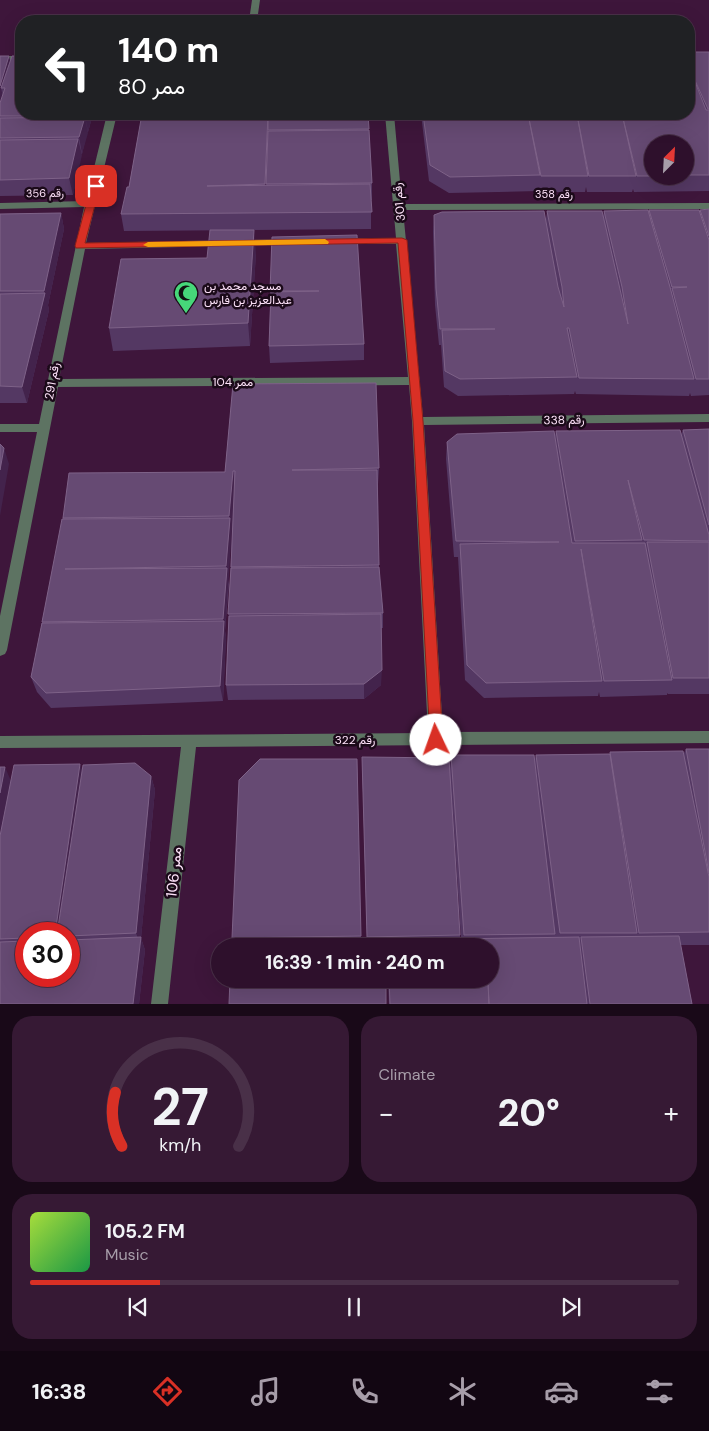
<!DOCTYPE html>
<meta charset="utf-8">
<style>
body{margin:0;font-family:"DM Sans",Vazirmatn,sans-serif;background:#361934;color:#f1f3f6;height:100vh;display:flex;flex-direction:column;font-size:19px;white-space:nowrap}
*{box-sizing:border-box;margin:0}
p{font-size:16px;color:#a79da9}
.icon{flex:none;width:28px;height:28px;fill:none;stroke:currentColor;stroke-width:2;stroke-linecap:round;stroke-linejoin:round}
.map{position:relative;height:1004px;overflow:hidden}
.drawer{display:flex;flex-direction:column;gap:12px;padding:12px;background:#190918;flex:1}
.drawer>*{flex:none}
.top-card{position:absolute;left:15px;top:15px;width:680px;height:105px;border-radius:20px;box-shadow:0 5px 20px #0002,0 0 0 1px #493048;background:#202124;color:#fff;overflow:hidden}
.needle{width:32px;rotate:24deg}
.buttons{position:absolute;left:644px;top:135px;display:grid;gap:10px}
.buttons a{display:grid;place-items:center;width:50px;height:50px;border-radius:50%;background:#2e102c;box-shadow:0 5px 20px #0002,0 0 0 1px #493048;font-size:25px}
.speed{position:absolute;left:15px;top:922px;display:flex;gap:10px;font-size:25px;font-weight:700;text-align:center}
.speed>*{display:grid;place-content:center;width:65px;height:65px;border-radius:50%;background:#2e102c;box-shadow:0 5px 20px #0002,0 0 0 1px #493048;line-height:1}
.speed .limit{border:8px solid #d22;background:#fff;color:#111}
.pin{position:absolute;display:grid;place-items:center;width:42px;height:42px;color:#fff;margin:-21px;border-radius:10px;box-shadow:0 2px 8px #0006}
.me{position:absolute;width:55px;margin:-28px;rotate:357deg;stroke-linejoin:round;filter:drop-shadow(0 0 4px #0008)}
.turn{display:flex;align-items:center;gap:18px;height:105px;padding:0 20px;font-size:22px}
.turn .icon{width:65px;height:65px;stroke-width:2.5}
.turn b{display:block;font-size:35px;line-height:42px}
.big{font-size:38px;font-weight:700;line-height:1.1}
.drawer .tile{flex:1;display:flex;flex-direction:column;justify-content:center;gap:8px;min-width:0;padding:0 18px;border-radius:20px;background:#361934}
.drawer .dial{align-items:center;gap:0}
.dial svg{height:130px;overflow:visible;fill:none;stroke:#493048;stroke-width:7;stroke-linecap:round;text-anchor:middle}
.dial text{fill:#f1f3f6;stroke:none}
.song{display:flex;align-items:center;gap:15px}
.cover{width:60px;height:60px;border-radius:8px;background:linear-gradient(135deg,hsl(80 70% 55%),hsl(140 70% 35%))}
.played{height:5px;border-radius:2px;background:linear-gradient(90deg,#d93025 20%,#493048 20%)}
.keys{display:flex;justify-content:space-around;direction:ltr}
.heat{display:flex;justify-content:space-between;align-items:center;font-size:28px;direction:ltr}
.drawer .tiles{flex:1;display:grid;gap:12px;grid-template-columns:1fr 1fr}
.tile:last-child{grid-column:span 2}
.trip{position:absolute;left:211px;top:938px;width:288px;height:50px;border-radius:25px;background:#2e102c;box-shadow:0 5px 20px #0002,0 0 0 1px #493048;font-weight:700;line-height:50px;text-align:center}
.dock{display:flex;height:80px;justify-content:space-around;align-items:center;background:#120612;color:#a79da9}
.dock .icon{width:35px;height:35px}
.dock .on{color:#d93025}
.dock b{font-size:22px;color:#f1f3f6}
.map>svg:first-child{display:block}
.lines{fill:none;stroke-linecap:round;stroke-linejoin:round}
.minor{fill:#5d7362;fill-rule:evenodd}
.wall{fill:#543863;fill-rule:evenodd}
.shaded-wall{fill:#43234c}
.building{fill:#664a73;stroke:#7e6288}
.route{fill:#d93025;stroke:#8d1f18}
.slow{fill:#f59e0b}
.labels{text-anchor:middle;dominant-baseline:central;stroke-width:5;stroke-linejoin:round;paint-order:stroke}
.far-street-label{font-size:11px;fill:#fde2f9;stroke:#1b0a19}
.street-label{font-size:12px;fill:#fde2f9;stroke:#1b0a19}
.poi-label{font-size:12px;fill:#fde2f9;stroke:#1b0a19;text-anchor:start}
.near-street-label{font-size:15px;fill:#fde2f9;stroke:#1b0a19}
</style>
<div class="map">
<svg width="709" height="1004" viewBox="0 0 709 1004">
<rect width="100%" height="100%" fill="#3e163b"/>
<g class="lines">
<!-- minor -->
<path class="minor" d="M 252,0 L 260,0 L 257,21 L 249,21 Z
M 0,56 L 21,56 L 21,62 L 0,62 Z
M 107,114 L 117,114 L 86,243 L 287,239 L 292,242 L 287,245 L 85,249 L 59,379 L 408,377 L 396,244 L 342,244 L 337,241 L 342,238 L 396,238 L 385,114 L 394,114 L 402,204 L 709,203 L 709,209 L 403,210 L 423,417 L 709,414 L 709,422 L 424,425 L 443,732 L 709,731 L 709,743 L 196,747 L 168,1004 L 151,1004 L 181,747 L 0,748 L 0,736 L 428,733 L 412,421 L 409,385 L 58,387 L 7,650 L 5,654 L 0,656 L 0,616 L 37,432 L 0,432 L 0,424 L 39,424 L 47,385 L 45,383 L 48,380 L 84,207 L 0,209 L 0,203 L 86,201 Z"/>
</g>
<!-- wall -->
<path class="wall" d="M 689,52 L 709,52 L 709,191 L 634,192 L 633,189 L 632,192 L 587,192 L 586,187 L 585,192 L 539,192 L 538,188 L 538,191 L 449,193 L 429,181 L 421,114 L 689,114 ZM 652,144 L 685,144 L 685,176 L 652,176 Z
M 0,56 L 9,56 L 21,114 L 93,114 L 88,132 L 87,132 L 82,154 L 81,154 L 73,195 L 0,196 Z
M 142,114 L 374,114 L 374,120 L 368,120 L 372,183 L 372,200 L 371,200 L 371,229 L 124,231 L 121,214 L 129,187 Z
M 709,209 L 709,395 L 691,396 L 690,393 L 689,396 L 576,394 L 575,391 L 574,394 L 458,396 L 444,387 L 441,345 L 439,345 L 435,305 L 433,232 L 434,215 L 546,219 L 547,211 L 603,216 L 604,211 L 648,213 L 649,210 L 699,212 L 700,210 Z
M 61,213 L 64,229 L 48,305 L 49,310 L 27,403 L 0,403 L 0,214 Z
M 272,237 L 364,344 L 364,360 L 270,363 L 269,346 Z
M 256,253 L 250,346 L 113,351 L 109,328 L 207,258 Z
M 233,384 L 379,468 L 378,484 L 379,569 L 383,613 L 383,628 L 381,628 L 381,685 L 364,699 L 228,700 L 226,685 L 233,504 L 228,579 L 229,584 L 225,631 L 226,637 L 223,701 L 51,708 L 37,692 L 31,677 L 63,518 L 225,472 Z
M 709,429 L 709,694 L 668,694 L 667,693 L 667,695 L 600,697 L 599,692 L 598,696 L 484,698 L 465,680 L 458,557 L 454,557 L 446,459 L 447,442 L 555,435 L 556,431 L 681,434 L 683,430 Z
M 686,749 L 709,749 L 709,945 L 680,945 L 692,1004 L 389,1004 L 388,979 L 490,979 L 490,946 L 232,946 L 233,942 L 232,938 L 357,759 L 361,940 L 367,940 L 362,757 L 450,768 L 451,755 L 534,762 L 536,755 L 610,754 L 610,752 L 683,755 ZM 452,798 L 461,939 L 460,939 L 460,935 Z
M 0,767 L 11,781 L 82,771 L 151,776 L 155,790 L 141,938 L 145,950 L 139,1004 L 0,1004 ZM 26,934 L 69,934 L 69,976 L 26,976 Z"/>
<!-- shaded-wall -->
<path class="shaded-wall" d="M 9,56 L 13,72 L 5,88 L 1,88 L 4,101 L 0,114 L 0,86 Z
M 86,114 L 93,114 L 88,132 L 85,116 Z
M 268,114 L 269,136 L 266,200 L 265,184 Z
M 85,117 L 88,133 L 82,154 L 79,137 Z
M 78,139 L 82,155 L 73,195 L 69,178 Z
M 61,213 L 64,229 L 48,305 L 49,310 L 27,403 L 22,387 L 45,295 L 44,291 Z
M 254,230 L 256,253 L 250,346 L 248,323 Z
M 4,448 L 9,464 L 0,516 L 0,470 Z
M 233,471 L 235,487 L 225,631 L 226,637 L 223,701 L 220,686 L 224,626 L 223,619 L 227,571 L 226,566 L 230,521 L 229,516 Z
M 382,670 L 381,685 L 364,699 L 364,684 Z
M 80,764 L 85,778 L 63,934 L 55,934 Z
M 5,767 L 11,781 L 0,842 L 0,793 Z
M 151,776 L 155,790 L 141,938 L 145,950 L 139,1004 L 133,1004 L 140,944 L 136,933 Z"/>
<!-- building -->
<path class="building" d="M 689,52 L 709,52 L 709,109 L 708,109 L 692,74 L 706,110 L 709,110 L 709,175 L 685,175 L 685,144 L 652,144 L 652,176 L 637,176 L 622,114 L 689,114 Z
M 0,56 L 9,56 L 0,86 Z
M 12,56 L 21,56 L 21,114 L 86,114 L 85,116 L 0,116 L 0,103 L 5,88 L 1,88 Z
M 142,114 L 268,114 L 265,184 L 207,186 L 370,184 L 372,212 L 121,214 L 127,187 L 129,187 Z
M 268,114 L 368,114 L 369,129 L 268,130 Z
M 423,114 L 528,114 L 540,175 L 450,177 L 430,165 Z
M 528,114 L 622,114 L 636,176 L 589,176 L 578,120 L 588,176 L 541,176 Z
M 85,117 L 79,137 L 0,138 L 0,118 Z
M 369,130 L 372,183 L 266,184 L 268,131 Z
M 78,139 L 69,178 L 0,180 L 0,140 Z
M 709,209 L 709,236 L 700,210 Z
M 648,210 L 670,287 L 694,379 L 579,378 L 569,328 L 567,328 L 577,377 L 460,379 L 445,371 L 442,330 L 495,329 L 440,329 L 436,288 L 434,215 L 442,212 L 544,211 L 558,287 L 564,307 L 562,287 L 547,211 L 602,211 L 628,324 L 622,287 L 604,211 Z
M 649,210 L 699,210 L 709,240 L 709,379 L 696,379 L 672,288 L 687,287 L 672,287 Z
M 61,213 L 44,291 L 0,291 L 0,214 Z
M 210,230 L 254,230 L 248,323 L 109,328 L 121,259 L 207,258 Z
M 357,235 L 364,344 L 269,346 L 271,292 L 319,291 L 270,291 L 272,237 Z
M 45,293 L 22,387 L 0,386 L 0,294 Z
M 376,383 L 379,468 L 292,470 L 377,470 L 379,565 L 231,567 L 235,471 L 233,471 L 229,516 L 63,518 L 69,473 L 225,472 L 233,384 Z
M 709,429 L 709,525 L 683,430 Z
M 680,430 L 709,535 L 709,541 L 644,540 L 628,480 L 642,540 L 575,541 L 556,431 Z
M 554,431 L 572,543 L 645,543 L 672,680 L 604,681 L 581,549 L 602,681 L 486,683 L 467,665 L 460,544 L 559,542 L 456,541 L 447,442 L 457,434 Z
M 0,444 L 4,448 L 0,470 Z
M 230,518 L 226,566 L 65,569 L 227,568 L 223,619 L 42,622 L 62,519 Z
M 647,542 L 709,542 L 709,678 L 673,678 Z
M 379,567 L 383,613 L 228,614 L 231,568 Z
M 381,614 L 382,670 L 364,684 L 226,685 L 229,616 Z
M 224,621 L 220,686 L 46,693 L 31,677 L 42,623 Z
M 686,749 L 709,749 L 709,873 Z
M 683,751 L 709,877 L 709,932 L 639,933 L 610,752 Z
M 610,754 L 637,933 L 560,933 L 536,755 Z
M 451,755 L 534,755 L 555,934 L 464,935 Z
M 362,757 L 449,758 L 460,935 L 367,937 Z
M 260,759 L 357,759 L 361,936 L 232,938 L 239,780 Z
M 135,763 L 151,776 L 136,933 L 69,936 L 69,934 L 57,934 L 83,765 Z
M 80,764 L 55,934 L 26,934 L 26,938 L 0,939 L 0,836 L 14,765 Z
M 0,767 L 5,767 L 0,793 Z
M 679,936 L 692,1004 L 590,1004 L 581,937 Z
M 141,937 L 133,1004 L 0,1004 L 0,942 L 26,941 L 26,976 L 69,976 L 69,940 Z
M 579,937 L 587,1004 L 489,1004 L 488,982 L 489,1004 L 390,1004 L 389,979 L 490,979 L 490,946 L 388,946 L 388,940 Z
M 385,940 L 385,946 L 232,946 L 232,942 Z
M 230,979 L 386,979 L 386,1004 L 229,1004 Z"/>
<!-- route -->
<path class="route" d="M 96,184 L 100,186 L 85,243 L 402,238 L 407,240 L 423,421 L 443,740 L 441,744 L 436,746 L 432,744 L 430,740 L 413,421 L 398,243 L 76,248 L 75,246 L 91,186 Z"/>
<!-- slow -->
<path class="slow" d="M 325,239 L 329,242 L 328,244 L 148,247 L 143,245 L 148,242 Z"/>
<!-- icons -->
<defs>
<g id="mosque-pin" transform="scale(1.25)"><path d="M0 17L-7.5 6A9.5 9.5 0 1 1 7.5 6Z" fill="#46d779" stroke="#1b0a19"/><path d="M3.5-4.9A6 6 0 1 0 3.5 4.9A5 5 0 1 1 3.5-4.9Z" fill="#111"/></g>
</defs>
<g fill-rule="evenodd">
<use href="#mosque-pin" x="186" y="293"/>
</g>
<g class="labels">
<!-- far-street labels -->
<g class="far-street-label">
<text transform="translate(45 193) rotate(-1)">رقم 356</text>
<text x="554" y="194">رقم 358</text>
</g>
<!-- street labels -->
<g class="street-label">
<text transform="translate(399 202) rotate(-96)">رقم 301</text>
<text transform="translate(52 381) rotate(-80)">رقم 291</text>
<text x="233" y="382">ممر 104</text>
<text transform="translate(564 420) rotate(-1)">رقم 338</text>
<text x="355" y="740">رقم 322</text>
</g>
<!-- poi labels -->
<g class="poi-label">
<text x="204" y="286">مسجد محمد بن<tspan x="204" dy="14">عبدالعزيز بن فارس</tspan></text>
</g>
<!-- near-street labels -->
<g class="near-street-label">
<text transform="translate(174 872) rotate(-84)">ممر 106</text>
</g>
</g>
</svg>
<div class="buttons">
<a><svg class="needle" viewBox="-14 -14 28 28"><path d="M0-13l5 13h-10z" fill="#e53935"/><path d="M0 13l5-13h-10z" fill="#a79da9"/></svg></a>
</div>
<div class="speed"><div class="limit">30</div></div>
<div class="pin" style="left:96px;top:186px;background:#d93025"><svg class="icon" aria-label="arrive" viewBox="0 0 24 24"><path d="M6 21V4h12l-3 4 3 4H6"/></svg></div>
<svg class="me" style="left:436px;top:740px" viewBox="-20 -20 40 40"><circle r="19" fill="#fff"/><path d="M0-13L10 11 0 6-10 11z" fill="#d93025"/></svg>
<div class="trip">16:39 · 1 min · 240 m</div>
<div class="top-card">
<div class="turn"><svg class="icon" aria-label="left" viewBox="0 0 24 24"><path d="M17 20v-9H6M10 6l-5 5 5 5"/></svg><div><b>140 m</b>ممر 80</div></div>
</div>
</div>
<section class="drawer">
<div class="tiles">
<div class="tile dial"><svg viewBox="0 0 100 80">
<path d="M14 69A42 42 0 1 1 86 69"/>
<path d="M14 69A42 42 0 0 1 10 36" stroke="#d93025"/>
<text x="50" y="56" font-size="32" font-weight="700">27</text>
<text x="50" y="72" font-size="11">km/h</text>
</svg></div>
<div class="tile"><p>Climate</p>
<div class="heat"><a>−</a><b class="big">20°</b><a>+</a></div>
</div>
<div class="tile">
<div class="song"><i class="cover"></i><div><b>105.2 FM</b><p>Music</p></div></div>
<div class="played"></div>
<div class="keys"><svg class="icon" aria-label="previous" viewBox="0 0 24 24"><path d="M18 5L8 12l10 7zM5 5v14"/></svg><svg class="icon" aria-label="pause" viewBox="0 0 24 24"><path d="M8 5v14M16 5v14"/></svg><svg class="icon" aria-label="next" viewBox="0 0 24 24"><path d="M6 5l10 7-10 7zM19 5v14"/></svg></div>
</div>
</div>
</section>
<nav class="dock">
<b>16:38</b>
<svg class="icon on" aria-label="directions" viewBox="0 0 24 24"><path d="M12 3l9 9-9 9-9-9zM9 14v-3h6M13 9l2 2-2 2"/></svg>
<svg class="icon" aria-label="music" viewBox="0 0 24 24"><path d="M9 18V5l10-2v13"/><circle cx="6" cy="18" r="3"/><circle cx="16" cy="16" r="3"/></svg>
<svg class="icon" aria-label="phone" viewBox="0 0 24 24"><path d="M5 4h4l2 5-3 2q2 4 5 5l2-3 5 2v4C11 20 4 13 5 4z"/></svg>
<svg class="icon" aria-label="climate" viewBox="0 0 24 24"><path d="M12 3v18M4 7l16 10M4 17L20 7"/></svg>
<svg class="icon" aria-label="car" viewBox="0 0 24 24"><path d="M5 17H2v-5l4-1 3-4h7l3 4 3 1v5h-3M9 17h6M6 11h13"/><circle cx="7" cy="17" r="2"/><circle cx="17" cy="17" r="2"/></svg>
<svg class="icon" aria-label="filters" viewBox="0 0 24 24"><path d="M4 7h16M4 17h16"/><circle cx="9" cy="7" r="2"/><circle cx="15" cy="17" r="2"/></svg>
</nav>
